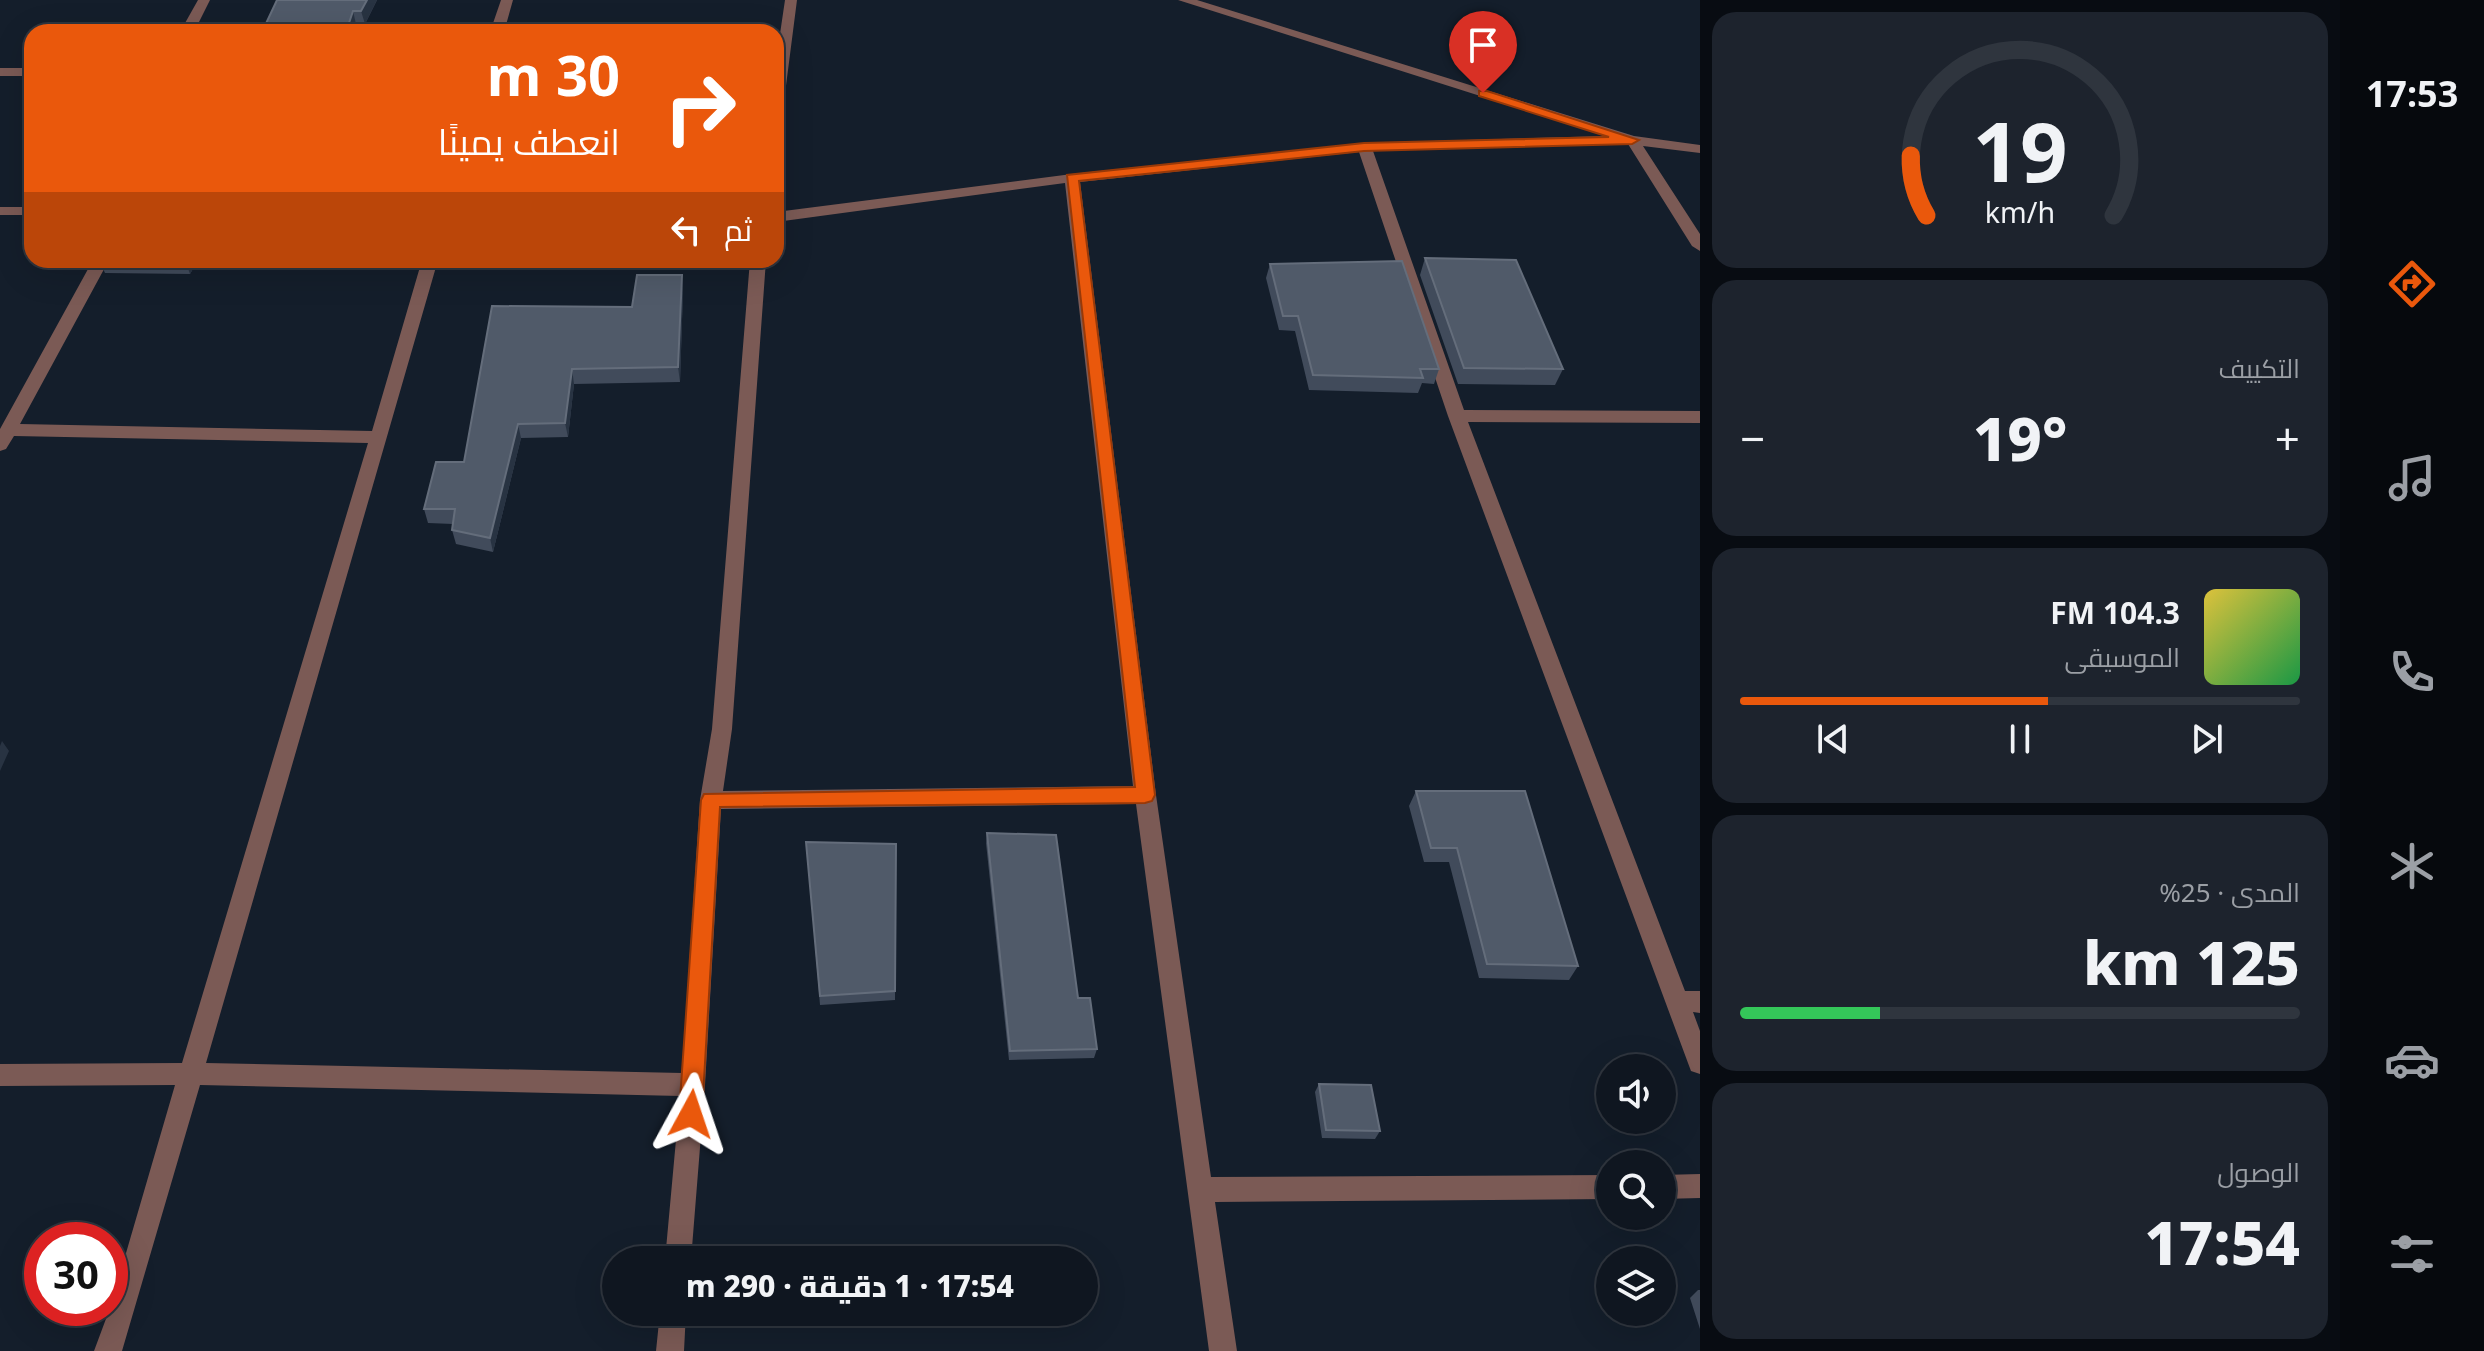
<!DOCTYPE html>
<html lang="ar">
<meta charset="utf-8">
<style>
body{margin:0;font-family:"Noto Sans",Cairo,sans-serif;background:#1d232d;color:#f1f3f6;direction:rtl;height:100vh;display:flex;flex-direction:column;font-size:30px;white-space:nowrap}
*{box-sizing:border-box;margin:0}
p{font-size:26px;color:#9b9fa5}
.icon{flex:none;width:44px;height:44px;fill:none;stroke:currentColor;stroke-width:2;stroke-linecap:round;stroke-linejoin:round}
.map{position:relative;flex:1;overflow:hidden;direction:ltr}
.drawer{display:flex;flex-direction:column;gap:12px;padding:12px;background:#080c12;width:640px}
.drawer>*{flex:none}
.hud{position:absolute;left:24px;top:24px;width:760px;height:244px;border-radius:24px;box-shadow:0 8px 32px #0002,0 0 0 2px #2f353e;direction:rtl;background:#ea580c;color:#fff;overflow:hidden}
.buttons{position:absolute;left:1596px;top:1054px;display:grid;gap:16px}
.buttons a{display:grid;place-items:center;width:80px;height:80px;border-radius:50%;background:#0f1620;box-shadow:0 8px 32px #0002,0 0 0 2px #2f353e;font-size:40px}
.speed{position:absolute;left:24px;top:1222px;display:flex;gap:16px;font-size:40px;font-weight:700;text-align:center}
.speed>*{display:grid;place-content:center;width:104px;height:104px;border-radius:50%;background:#0f1620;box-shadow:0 8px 32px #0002,0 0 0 2px #2f353e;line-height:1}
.speed .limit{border:12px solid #d22;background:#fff;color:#111}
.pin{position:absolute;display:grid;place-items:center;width:68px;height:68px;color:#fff;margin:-82px -34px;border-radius:50% 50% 50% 0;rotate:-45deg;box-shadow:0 0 8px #0007}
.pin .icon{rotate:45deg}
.me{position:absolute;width:88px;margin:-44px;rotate:5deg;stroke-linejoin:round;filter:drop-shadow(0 0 6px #0008)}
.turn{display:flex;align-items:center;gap:28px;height:168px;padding:0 32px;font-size:36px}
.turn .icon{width:104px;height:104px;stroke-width:2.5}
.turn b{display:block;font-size:56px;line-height:68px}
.then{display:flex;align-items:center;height:76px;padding:0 32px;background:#0003;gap:16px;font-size:30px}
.big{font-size:60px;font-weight:800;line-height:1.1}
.drawer .tile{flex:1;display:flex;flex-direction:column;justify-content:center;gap:12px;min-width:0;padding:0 28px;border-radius:24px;background:#1d232d}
.drawer .dial{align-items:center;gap:0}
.dial svg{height:208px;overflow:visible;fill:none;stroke:#2f353e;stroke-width:7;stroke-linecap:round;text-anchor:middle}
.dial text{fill:#f1f3f6;stroke:none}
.song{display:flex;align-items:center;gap:24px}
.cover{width:96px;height:96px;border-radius:12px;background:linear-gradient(135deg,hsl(50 70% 55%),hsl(140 70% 35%))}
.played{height:8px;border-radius:4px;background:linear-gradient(90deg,#ea580c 55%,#2f353e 55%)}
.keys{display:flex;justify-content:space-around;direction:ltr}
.heat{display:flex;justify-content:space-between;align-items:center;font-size:44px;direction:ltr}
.charge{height:12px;border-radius:6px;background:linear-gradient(90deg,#34c759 25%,#2f353e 0)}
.trip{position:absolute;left:602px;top:1246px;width:496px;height:80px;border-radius:40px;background:#0f1620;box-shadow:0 8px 32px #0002,0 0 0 2px #2f353e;font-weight:800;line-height:80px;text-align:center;direction:rtl}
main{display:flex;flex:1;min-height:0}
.tabs{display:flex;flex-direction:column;width:144px;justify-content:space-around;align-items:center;background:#06090d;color:#9b9fa5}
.tabs .icon{width:56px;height:56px}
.tabs .on{color:#ea580c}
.tabs b{font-size:36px;color:#f1f3f6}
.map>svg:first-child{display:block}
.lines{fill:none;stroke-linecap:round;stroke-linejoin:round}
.minor{fill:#7b5a55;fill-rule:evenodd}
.wall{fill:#414b5b}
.shaded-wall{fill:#283342}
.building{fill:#505a69;stroke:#646d7b;stroke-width:2}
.route{fill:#ea580c;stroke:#983908;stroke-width:2}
</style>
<main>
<nav class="tabs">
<b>17:53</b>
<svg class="icon on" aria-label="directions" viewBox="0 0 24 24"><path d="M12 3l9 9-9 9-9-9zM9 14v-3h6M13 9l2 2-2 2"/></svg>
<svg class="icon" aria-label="music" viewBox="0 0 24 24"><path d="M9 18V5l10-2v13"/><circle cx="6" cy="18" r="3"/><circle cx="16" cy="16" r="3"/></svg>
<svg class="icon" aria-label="phone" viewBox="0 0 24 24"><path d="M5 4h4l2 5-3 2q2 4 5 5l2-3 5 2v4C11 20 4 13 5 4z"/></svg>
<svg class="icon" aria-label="climate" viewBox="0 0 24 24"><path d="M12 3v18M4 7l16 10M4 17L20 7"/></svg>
<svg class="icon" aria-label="car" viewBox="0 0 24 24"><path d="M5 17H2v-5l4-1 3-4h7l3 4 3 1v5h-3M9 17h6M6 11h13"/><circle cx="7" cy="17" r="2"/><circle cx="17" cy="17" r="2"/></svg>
<svg class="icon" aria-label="filters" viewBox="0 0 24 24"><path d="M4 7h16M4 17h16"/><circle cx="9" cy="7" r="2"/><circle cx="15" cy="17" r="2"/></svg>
</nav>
<section class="drawer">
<div class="tile dial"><svg viewBox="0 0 100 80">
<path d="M14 69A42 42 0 1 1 86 69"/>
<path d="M14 69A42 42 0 0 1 8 46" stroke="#ea580c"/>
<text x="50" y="56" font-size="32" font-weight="700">19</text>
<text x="50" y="72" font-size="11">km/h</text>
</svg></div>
<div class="tile"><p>التكييف</p>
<div class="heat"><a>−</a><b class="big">19°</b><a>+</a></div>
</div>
<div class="tile">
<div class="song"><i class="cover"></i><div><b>104.3 FM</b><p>الموسيقى</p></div></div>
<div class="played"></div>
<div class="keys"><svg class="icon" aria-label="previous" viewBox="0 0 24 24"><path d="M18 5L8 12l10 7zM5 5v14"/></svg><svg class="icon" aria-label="pause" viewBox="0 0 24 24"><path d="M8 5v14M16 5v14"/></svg><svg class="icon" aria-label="next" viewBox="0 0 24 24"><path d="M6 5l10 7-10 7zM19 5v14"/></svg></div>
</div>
<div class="tile"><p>المدى · 25%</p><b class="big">125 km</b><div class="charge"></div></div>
<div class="tile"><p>الوصول</p><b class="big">17:54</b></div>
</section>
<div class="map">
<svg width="1700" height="1351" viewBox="0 0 1700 1351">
<rect width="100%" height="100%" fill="#141e2b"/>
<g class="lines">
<!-- minor -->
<path class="minor" d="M 198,0 L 210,0 L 194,32 L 180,32 Z
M 501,0 L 513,0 L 504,32 L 490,32 Z
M 785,0 L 797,0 L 783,109 L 776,113 L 776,61 Z
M 1178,0 L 1197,0 L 1634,136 L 1700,145 L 1700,153 L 1643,146 L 1700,234 L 1700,251 L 1692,246 L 1628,144 L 1373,151 L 1464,410 L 1700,411 L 1700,423 L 1468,422 L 1685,991 L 1700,991 L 1700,1013 L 1693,1012 L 1700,1031 L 1700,1074 L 1691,1071 L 1688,1063 L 1448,416 L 1359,152 L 1080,182 L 1156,795 L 1211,1177 L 1610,1175 L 1610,1199 L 1215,1202 L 1237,1351 L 1209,1351 L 1136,804 L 721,809 L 705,1085 L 691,1260 L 665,1260 L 680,1096 L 200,1085 L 122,1351 L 94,1351 L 110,1308 L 175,1085 L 0,1086 L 0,1064 L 182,1063 L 368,443 L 14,436 L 6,449 L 0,451 L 0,429 L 93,260 L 109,260 L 20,424 L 372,431 L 422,260 L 438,260 L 206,1063 L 682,1073 L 700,800 L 712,729 L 750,260 L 766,260 L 732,729 L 723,791 L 1133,786 L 1065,183 L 776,222 L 776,212 L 1072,174 L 1364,143 L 1606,136 Z
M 0,68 L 32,68 L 32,76 L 0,76 Z
M 0,207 L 32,207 L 32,215 L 0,215 Z
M 1700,1174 L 1700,1198 L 1662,1199 L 1662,1175 Z
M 660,1312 L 686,1312 L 684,1351 L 656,1351 Z"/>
</g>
<!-- wall -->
<path class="wall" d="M 277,0 L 377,0 L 365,24 L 356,24 Z
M 1425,258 L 1563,369 L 1555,385 L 1458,384 L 1420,275 Z
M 99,260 L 198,260 L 190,274 L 105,273 Z
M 1270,264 L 1439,369 L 1434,384 L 1422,383 L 1418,393 L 1309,390 L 1295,331 L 1279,330 L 1266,278 Z
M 683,290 L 680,382 L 574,384 L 568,437 L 521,438 L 493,552 L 456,544 L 452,530 L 453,524 L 428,523 L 424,509 L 464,462 L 632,307 Z
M 1416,791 L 1578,966 L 1569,980 L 1479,978 L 1449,862 L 1424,862 L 1409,806 Z
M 987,833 L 1078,998 L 1097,1049 L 1094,1058 L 1009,1060 L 986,843 Z
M 896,844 L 895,1000 L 820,1005 L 807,851 Z
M 1319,1084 L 1380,1131 L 1375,1139 L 1322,1138 L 1315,1092 Z
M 1698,1290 L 1700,1290 L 1700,1329 L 1690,1298 Z"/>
<!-- shaded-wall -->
<path class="shaded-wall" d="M 367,0 L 377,0 L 365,24 L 361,11 Z
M 353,11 L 356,24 L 353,32 L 346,32 Z
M 185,260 L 198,260 L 190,274 Z
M 682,275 L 683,290 L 680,382 L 678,367 Z
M 572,369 L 574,384 L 568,437 L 565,423 Z
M 518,424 L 521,438 L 493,552 L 490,538 Z
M 2,741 L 9,751 L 0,771 L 0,746 Z"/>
<!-- building -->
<path class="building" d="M 277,0 L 367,0 L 361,11 L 353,11 L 346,32 L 262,32 Z
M 1425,258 L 1516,260 L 1563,369 L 1464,368 Z
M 1402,261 L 1439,369 L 1420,369 L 1423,378 L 1313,375 L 1298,316 L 1283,316 L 1270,264 Z
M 637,275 L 682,275 L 678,367 L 572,369 L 565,423 L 518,424 L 490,538 L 452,530 L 455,509 L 424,509 L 436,462 L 464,462 L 492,306 L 632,307 Z
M 1416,791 L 1525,791 L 1578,966 L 1487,964 L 1457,848 L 1431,848 Z
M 987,833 L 1056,835 L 1078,998 L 1090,998 L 1097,1049 L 1010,1051 Z
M 806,842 L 896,844 L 895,991 L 820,996 Z
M 1319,1084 L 1371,1085 L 1380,1131 L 1326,1130 Z"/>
<!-- route -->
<path class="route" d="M 1479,91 L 1487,91 L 1639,140 L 1632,144 L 1364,151 L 1079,181 L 1155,795 L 1152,801 L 1145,803 L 720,807 L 702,1114 L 699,1122 L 691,1125 L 683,1122 L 679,1114 L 701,800 L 704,794 L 1135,787 L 1067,175 L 1364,143 L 1609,137 L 1479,96 Z"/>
</svg>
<div class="buttons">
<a><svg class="icon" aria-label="sound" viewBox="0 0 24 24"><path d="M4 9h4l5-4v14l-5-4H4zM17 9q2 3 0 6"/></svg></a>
<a><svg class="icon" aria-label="search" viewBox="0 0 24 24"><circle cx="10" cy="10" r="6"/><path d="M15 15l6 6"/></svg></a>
<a><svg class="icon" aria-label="layers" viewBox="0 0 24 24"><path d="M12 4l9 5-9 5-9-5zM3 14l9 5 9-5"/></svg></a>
</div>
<div class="speed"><div class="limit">30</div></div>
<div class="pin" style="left:1483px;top:93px;background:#d93025"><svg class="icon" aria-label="arrive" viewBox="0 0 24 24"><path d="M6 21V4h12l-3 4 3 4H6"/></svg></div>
<svg class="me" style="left:691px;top:1114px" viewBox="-20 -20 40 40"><path d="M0-17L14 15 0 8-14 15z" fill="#ea580c" stroke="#fff" stroke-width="4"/></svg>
<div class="trip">17:54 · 1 دقيقة · 290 m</div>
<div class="hud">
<div class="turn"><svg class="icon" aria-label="right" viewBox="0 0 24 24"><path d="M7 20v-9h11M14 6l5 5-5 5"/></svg><div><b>30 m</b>انعطف يمينًا</div></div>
<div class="then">ثم<svg class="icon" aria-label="left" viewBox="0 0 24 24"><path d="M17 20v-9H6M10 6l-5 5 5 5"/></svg></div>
</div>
</div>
</main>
